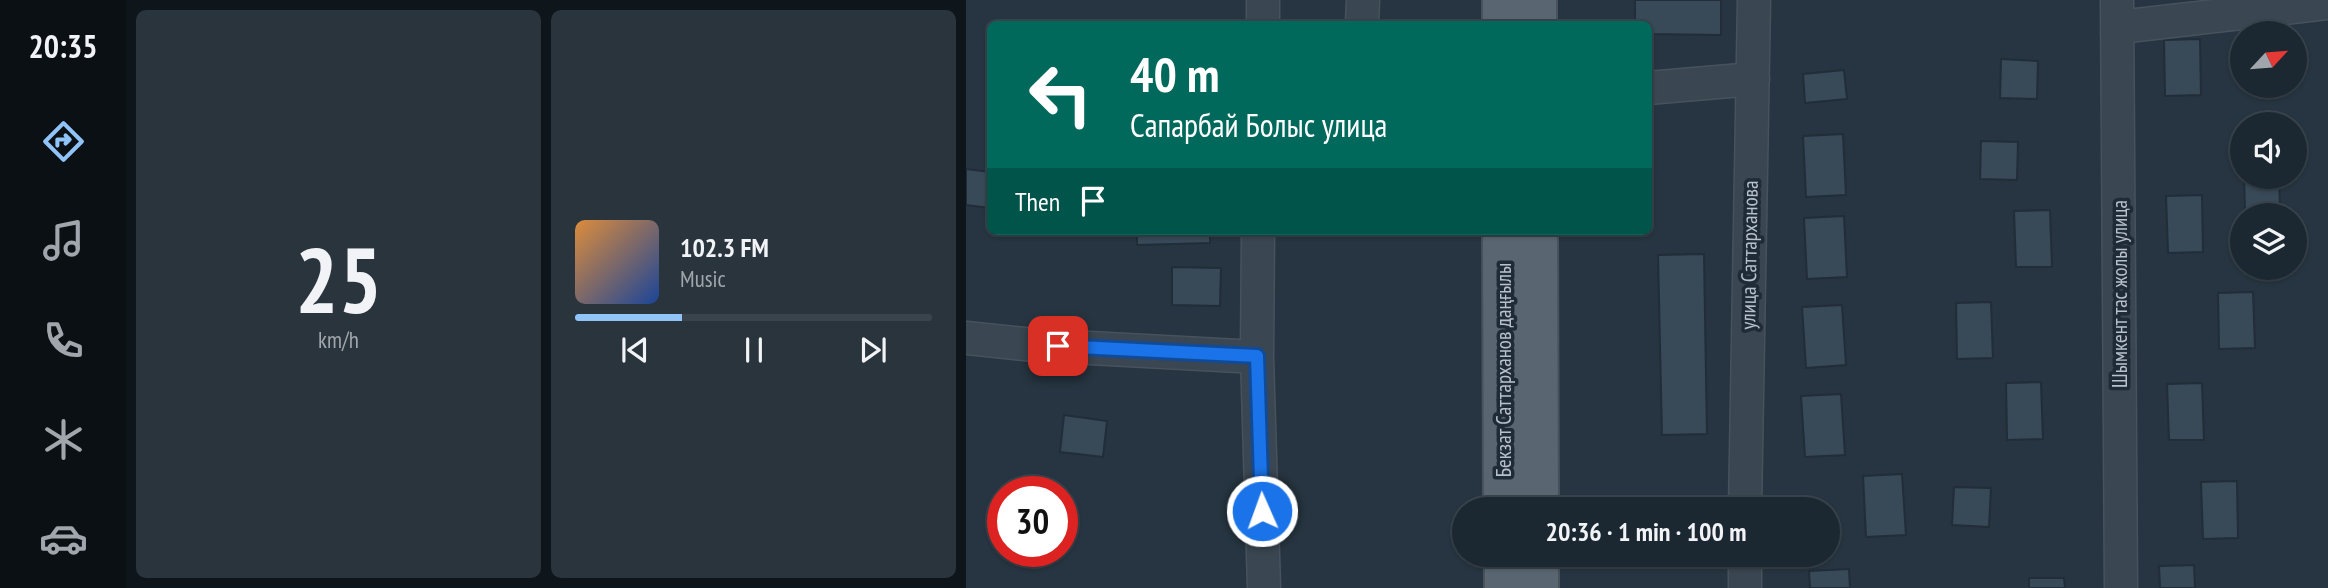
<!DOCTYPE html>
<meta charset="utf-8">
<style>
body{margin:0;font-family:"PT Sans Narrow",sans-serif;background:#29343d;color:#f1f3f6;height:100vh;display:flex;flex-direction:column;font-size:26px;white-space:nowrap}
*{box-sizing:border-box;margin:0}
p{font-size:23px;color:#a0a6ab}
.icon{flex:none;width:38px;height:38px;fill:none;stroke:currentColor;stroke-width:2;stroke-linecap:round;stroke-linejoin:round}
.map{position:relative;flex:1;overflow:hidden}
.drawer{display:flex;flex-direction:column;gap:10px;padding:10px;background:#0f161b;width:840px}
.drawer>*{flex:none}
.hud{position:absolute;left:21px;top:21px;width:665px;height:214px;border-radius:10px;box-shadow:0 2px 5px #0004,0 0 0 2px #3a444d;background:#00695c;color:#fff;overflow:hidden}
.needle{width:46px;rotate:64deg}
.controls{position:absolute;left:1264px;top:21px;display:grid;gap:14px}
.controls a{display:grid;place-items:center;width:77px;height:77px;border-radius:50%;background:#1c2831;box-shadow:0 2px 5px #0004,0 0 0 2px #3a444d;font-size:35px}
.speed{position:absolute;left:21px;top:476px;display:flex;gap:14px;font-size:35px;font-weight:700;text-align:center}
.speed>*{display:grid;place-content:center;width:91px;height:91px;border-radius:50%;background:#1c2831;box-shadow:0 2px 5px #0004,0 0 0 2px #3a444d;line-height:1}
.speed .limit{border:10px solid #d22;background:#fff;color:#111}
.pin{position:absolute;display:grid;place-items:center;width:60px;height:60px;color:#fff;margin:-30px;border-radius:14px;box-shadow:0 4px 10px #0006}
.me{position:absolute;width:77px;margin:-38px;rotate:358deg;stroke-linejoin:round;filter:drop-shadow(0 0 5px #0008)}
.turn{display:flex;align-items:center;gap:24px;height:147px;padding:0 28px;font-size:32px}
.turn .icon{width:91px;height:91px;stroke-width:2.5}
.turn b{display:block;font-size:49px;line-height:60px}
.then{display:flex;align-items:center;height:66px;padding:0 28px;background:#0003;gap:14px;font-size:26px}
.drawer .widget{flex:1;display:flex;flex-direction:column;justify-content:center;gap:10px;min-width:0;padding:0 24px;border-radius:10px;background:#29343d}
.drawer .dial{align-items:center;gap:0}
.dial b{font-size:91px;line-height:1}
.song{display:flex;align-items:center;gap:21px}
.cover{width:84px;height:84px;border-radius:10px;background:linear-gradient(135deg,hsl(30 70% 55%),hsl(220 70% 35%))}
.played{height:7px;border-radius:4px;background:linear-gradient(90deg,#90c3f8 30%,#3a444d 30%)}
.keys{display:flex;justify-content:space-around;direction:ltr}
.drawer .tiles{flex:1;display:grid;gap:10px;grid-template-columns:repeat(2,1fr)}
.trip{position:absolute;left:486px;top:497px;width:388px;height:70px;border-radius:35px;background:#1c2831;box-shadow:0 2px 5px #0004,0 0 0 2px #3a444d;font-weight:800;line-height:70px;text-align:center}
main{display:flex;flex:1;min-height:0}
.menu{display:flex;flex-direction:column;width:126px;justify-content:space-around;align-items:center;background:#0b1014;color:#a0a6ab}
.menu .icon{width:49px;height:49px}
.menu .on{color:#90c3f8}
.menu b{font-size:32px;color:#f1f3f6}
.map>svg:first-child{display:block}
.building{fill:#384957;stroke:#212d38;stroke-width:2}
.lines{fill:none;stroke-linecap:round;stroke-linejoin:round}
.minor-casing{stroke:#47525d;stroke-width:35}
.major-casing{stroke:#47525d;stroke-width:42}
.minor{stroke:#3a4651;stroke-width:32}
.major{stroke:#596671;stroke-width:38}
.route-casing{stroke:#114b97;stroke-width:18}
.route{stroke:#1a73e8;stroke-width:12}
.labels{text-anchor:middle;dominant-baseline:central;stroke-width:7;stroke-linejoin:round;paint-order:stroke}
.street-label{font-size:21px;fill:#b7c1cb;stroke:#1f2b37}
</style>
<main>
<nav class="menu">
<b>20:35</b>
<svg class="icon on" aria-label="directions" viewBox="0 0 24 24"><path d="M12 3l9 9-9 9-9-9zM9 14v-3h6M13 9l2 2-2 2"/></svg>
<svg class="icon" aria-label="music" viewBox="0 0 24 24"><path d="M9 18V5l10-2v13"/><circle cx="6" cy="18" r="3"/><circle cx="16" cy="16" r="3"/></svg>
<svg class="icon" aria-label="phone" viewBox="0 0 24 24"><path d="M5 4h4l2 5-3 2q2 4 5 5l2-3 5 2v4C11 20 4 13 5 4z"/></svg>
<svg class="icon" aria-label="climate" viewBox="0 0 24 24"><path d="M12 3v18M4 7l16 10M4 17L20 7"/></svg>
<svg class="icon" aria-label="car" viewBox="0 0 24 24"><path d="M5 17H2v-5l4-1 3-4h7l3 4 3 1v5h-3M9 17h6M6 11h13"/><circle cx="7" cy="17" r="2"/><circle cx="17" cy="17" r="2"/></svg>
</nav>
<section class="drawer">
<div class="tiles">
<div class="widget dial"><b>25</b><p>km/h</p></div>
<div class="widget">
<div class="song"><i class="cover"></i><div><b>102.3 FM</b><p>Music</p></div></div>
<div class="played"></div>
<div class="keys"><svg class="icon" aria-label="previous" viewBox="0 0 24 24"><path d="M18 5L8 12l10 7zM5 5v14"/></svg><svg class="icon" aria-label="pause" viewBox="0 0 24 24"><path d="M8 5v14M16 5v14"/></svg><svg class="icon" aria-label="next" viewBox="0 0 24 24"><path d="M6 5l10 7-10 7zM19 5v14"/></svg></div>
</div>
</div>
</section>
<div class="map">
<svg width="1362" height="588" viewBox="0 0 1362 588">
<rect width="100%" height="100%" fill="#263541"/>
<!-- building -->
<path class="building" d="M 669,0 L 755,0 L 755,35 L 682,34 L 682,24 L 669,24 Z
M 1234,39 L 1235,95 L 1199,96 L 1198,40 Z
M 1035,59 L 1072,61 L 1071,99 L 1034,98 Z
M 878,70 L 881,99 L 839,103 L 837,74 Z
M 877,134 L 880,195 L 840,197 L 837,136 Z
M 1015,141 L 1052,142 L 1051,180 L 1014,179 Z
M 0,169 L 24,172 L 24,208 L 0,205 Z
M 1278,177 L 1313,177 L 1314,208 L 1279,209 Z
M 1236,195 L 1237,252 L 1202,253 L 1200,196 Z
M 1084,210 L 1086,267 L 1050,267 L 1048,211 Z
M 878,216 L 881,277 L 841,279 L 838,218 Z
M 171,231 L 244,231 L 244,243 L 171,245 Z
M 738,254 L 741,434 L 696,435 L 692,255 Z
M 206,267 L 255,268 L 254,306 L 206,305 Z
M 1287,292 L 1289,348 L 1253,349 L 1252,293 Z
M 1025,302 L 1027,358 L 991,359 L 990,303 Z
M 876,305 L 880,365 L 840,368 L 836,307 Z
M 1075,382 L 1077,439 L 1041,440 L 1040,383 Z
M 1236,383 L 1238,440 L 1203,440 L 1201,384 Z
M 875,394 L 879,455 L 839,457 L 835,396 Z
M 98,415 L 141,421 L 137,457 L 94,452 Z
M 936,474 L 940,535 L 900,537 L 897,476 Z
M 1271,481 L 1272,538 L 1237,539 L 1235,482 Z
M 988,487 L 1025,488 L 1023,527 L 986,525 Z
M 1228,565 L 1229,588 L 1194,588 L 1193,566 Z
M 883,569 L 884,588 L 844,588 L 843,571 Z
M 1063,578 L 1098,578 L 1099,588 L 1063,588 Z"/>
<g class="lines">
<!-- minor casing -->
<g class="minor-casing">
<path id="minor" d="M 1151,0 L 1155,588
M 297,24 L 297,0
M 396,24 L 397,0
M 1151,33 L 1162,26 L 1362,3
M 682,88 L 787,79
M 292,231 L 291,357 L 298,588
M 0,338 L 68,345 L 291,357
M 779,509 L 788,0
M 779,588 L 779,555"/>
</g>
<!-- major casing -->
<g class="major-casing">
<path id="major" d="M 536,0 L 536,24
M 571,0 L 571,24
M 536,231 L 537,509
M 572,231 L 573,509
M 538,555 L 538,588
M 573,555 L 573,588"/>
</g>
<!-- minor -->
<use href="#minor" class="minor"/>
<!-- major -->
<use href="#major" class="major"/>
</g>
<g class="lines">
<!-- route casing -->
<g class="route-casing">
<path id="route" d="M 92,346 L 291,356 L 296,511"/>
</g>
<!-- route -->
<use href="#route" class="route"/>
</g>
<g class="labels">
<!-- street labels -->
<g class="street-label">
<text transform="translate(783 255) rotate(-89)">улица Саттарханова</text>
<text transform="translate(1153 294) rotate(-90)">Шымкент тас жолы улица</text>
<text transform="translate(537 370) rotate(-90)">Бекзат Саттарханов даңғылы</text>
</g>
</g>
</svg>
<div class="controls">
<a><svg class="needle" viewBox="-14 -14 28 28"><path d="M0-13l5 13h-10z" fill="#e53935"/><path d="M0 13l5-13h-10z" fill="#a0a6ab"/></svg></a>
<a><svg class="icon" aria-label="sound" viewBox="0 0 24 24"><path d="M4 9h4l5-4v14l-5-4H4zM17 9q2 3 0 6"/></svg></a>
<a><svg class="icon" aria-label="layers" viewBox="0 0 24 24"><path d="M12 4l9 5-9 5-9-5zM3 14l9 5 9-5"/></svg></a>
</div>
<div class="speed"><div class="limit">30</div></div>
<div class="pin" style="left:92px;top:346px;background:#d93025"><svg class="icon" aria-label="arrive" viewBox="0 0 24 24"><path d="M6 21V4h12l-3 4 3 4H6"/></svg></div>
<svg class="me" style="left:296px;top:511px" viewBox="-20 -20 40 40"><circle r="17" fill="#1a73e8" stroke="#fff" stroke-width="3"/><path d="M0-11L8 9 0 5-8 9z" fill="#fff"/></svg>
<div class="trip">20:36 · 1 min · 100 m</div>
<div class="hud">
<div class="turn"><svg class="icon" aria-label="left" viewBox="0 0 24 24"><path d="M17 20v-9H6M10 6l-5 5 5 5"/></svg><div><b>40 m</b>Сапарбай Болыс улица</div></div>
<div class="then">Then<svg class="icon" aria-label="arrive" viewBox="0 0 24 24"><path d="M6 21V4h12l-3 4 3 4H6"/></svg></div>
</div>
</div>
</main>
